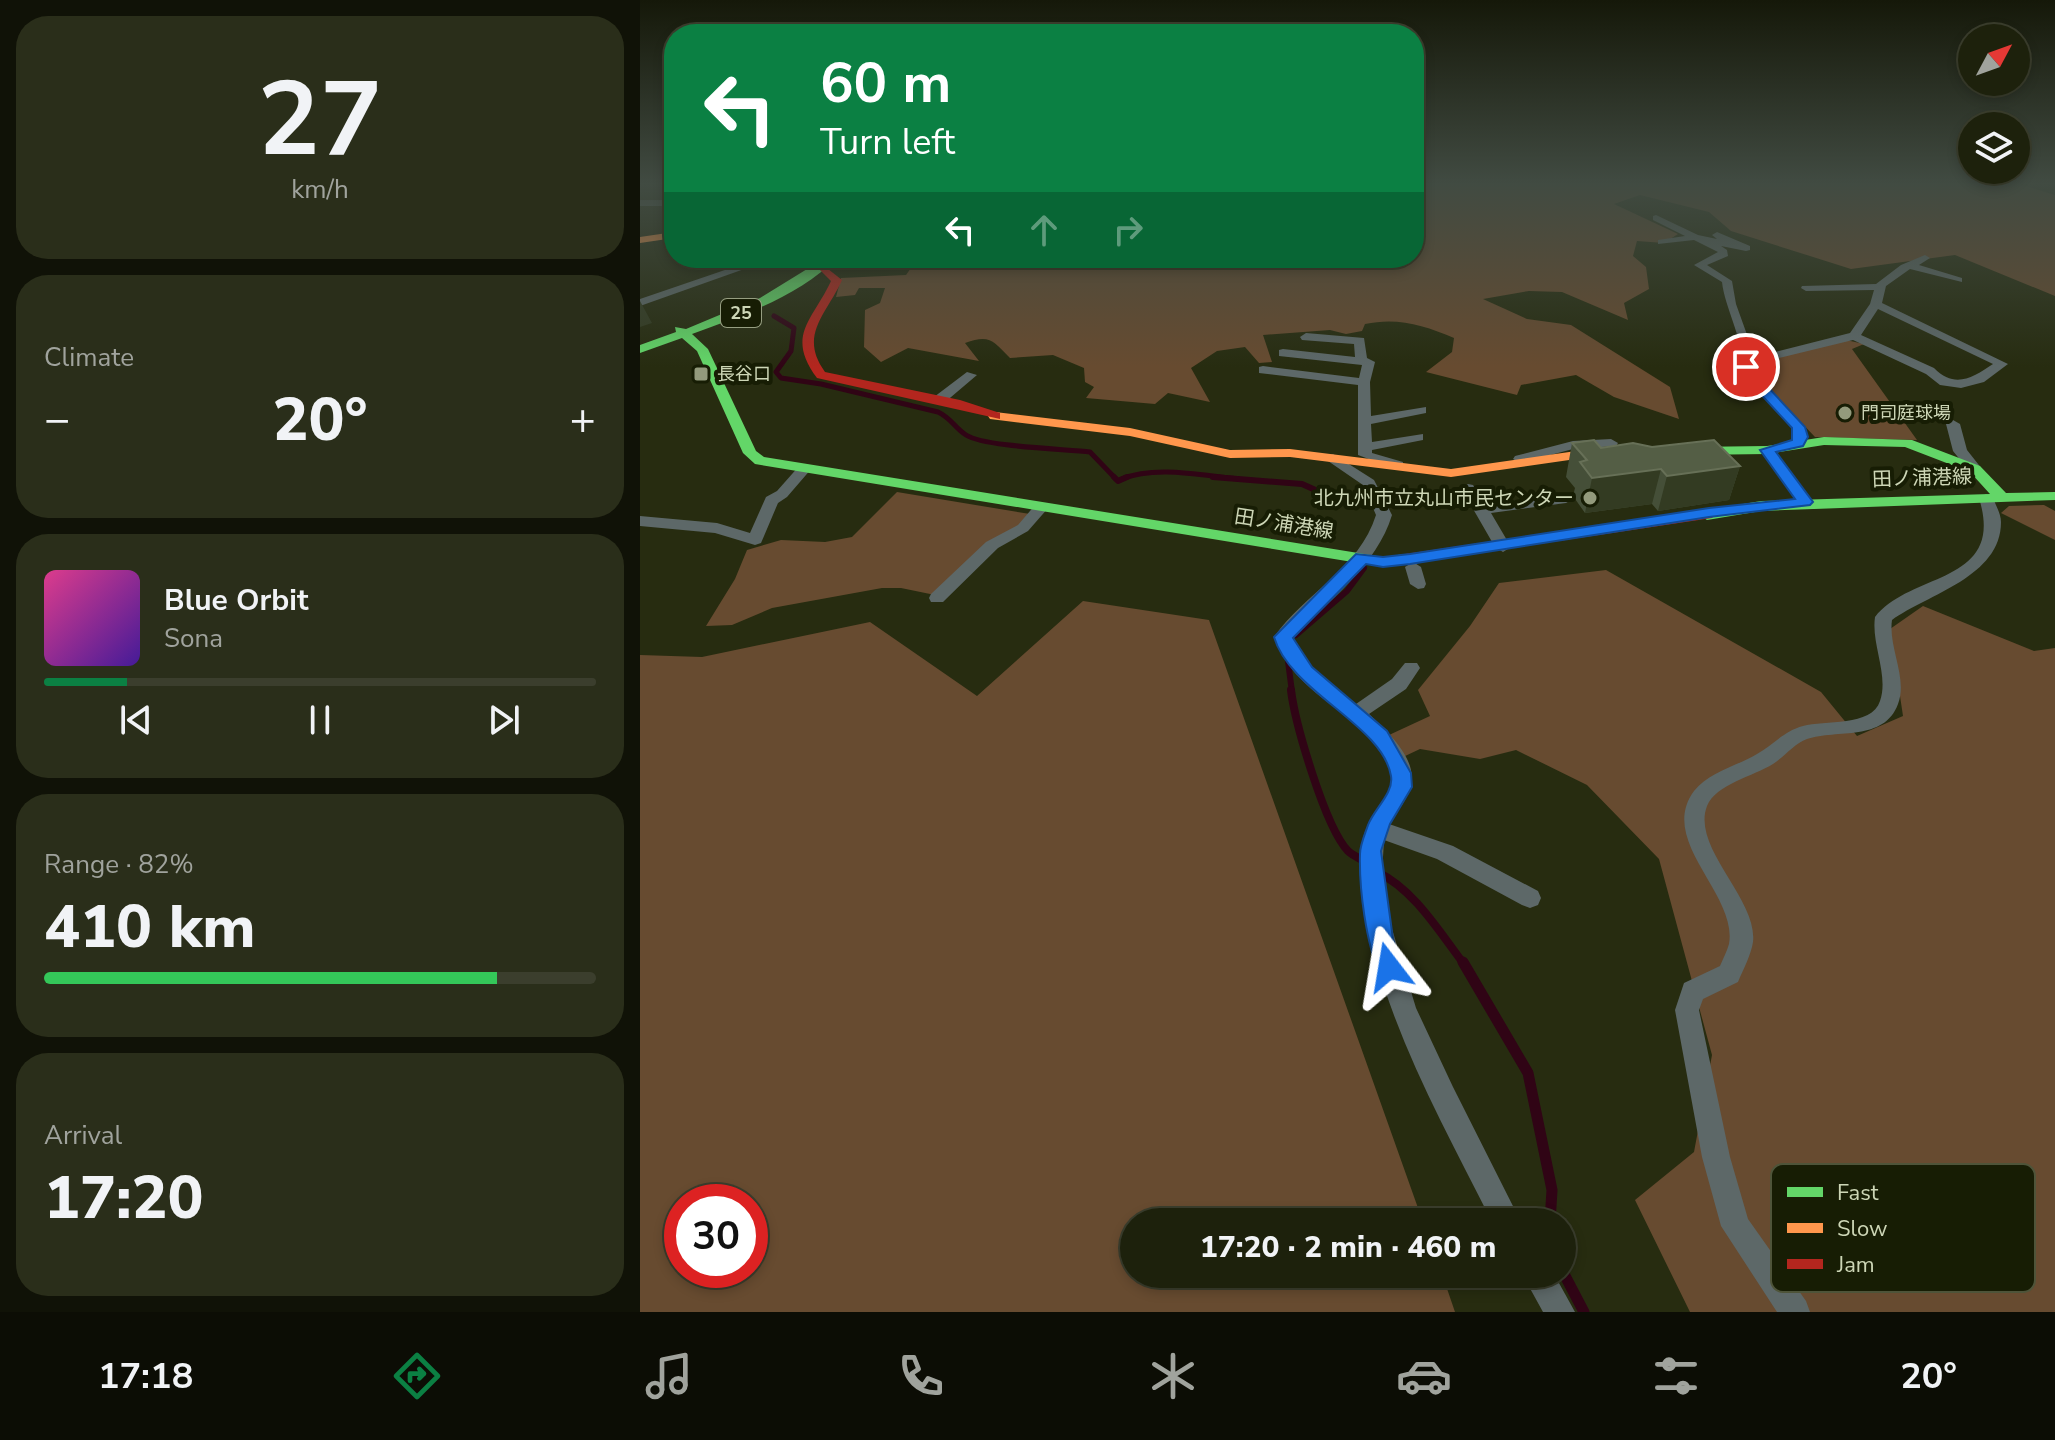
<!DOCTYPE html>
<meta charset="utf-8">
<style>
body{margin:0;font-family:"Nunito Sans","Noto Sans JP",sans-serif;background:#2a2e1a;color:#f1f3f6;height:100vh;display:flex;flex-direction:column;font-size:30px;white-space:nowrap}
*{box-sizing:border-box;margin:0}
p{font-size:26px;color:#a0a39d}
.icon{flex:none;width:44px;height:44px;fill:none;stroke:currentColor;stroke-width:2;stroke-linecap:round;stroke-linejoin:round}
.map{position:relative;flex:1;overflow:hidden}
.drawer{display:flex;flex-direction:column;gap:16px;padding:16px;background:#101207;width:640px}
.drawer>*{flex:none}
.guide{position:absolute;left:24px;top:24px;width:760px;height:244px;border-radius:32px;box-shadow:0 4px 12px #0003,0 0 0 2px #3b3e2d;background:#0b8043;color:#fff;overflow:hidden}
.needle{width:52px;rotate:49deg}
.tools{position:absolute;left:1318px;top:24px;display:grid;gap:16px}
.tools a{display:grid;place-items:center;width:72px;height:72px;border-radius:50%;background:#1d210c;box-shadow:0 4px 12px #0003,0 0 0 2px #3b3e2d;font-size:40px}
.speed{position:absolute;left:24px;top:1184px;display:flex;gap:16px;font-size:40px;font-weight:700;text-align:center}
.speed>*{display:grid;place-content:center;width:104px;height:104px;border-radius:50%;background:#1d210c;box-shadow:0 4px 12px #0003,0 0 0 2px #3b3e2d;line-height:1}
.speed .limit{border:12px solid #d22;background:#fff;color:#111}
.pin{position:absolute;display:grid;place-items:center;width:68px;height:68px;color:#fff;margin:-34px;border:4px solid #fff;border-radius:50%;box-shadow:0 2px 8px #0007}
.me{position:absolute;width:88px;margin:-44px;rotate:346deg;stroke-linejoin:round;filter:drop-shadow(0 0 6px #0008)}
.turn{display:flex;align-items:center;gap:28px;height:168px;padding:0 24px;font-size:36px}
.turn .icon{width:104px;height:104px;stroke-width:2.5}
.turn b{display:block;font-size:56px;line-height:68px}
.lanes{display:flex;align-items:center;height:76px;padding:0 24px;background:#0003;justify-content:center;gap:40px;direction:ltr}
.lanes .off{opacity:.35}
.big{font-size:60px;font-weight:800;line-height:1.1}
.drawer .tile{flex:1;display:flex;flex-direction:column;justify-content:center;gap:12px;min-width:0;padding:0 28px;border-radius:32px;background:#2a2e1a}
.drawer .dial{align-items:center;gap:0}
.dial b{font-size:104px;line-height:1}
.song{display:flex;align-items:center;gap:24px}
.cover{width:96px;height:96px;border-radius:12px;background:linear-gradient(135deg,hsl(330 70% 55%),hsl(260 70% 35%))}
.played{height:8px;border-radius:4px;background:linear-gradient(90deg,#0b8043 15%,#3b3e2d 15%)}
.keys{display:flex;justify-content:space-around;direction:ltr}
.heat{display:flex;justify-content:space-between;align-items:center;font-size:44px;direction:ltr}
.charge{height:12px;border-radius:6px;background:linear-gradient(90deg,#34c759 82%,#3b3e2d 0)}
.trip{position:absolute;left:480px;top:1208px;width:456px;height:80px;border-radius:40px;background:#1d210c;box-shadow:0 4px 12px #0003,0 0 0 2px #3b3e2d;font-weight:800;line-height:80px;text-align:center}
.tab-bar{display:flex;height:128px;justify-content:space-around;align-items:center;background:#0c0d05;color:#a0a39d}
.tab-bar .icon{width:56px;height:56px}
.tab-bar .current{color:#0b8043}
.tab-bar b{font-size:36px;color:#f1f3f6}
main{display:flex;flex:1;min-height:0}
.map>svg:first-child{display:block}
.green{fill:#674b30;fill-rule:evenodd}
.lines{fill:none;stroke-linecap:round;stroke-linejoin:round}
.stream-far3{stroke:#300415;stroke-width:5}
.stream-far2{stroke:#300415;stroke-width:6}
.stream-far1{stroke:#300415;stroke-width:8}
.stream{stroke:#300415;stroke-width:11}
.street{fill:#5d6868;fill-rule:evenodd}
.fast{fill:#63d668;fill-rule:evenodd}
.slow{fill:#ff974d;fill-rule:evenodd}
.jam{fill:#b3261e;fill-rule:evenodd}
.wall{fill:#454f38}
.shaded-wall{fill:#333b22}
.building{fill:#545e45;stroke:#677057;stroke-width:2}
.route{fill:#1a73e8;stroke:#114b97;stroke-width:2}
.poi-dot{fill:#939a7c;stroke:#171d04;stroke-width:3}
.labels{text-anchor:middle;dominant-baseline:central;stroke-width:8;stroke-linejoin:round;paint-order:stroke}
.shield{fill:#171d04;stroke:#969e81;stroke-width:2}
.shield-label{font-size:18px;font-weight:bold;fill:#cdd6b6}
.far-poi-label{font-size:18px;fill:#cdd6b6;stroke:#171d04;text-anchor:start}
.street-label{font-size:20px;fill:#cdd6b6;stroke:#171d04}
.poi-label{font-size:20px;fill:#cdd6b6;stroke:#171d04;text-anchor:end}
.key{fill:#171d04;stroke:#4e5439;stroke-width:2}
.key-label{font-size:22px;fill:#cdd6b6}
</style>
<main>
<section class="drawer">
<div class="tile dial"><b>27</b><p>km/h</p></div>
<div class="tile"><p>Climate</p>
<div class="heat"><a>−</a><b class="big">20°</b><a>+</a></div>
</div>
<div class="tile">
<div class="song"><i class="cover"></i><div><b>Blue Orbit</b><p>Sona</p></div></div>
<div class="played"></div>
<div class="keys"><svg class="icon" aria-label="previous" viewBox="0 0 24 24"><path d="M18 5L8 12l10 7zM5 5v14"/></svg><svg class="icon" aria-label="pause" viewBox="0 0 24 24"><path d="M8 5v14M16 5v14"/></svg><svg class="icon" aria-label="next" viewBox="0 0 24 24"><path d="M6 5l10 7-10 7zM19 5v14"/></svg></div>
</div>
<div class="tile"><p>Range · 82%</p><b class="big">410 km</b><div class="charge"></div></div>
<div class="tile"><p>Arrival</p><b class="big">17:20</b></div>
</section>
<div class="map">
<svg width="1415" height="1312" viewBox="0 0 1415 1312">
<rect width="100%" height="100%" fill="#272c10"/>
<!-- green -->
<path class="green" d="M 774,184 L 1379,184 L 1415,195 L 1415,296 L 1315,255 L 1211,269 L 1091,231 L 1069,212 L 1000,195 L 974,204 L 1038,234 L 1024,243 L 997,241 L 993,256 L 1006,267 L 1009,289 L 984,303 L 988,320 L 922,292 L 889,291 L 843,299 L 887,319 L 931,325 L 1030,387 L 1039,419 L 974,397 L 936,375 L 881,385 L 877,395 L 786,372 L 812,352 L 814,338 C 784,325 757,317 725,324 L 722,331 L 706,334 L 690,330 L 623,335 L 632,362 L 619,363 L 605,347 L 577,351 L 551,368 L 570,402 L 528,393 L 515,404 L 446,398 L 454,387 L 445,382 L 444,368 L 413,355 L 370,358 C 353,341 350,334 325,343 L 339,361 L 268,348 L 241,362 L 224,347 L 225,310 L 240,303 L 245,288 L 219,288 L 215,295 L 196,297 L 201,278 L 266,275 L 278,258 L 774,258 Z
M 1206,340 L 1224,344 L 1212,349 L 1277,440 L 1175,437 L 1112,371 L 1114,363 Z
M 257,492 L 390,514 L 379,527 L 295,595 L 261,588 L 242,588 L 132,608 L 92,625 L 66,626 L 95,579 L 107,550 L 141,540 L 185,542 L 212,537 Z
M 1404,505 L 1415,511 L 1415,540 L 1361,513 L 1369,506 Z
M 966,570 L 1181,692 L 1217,736 L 1263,716 L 1250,629 L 1283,606 L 1394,651 L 1415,648 L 1415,1312 L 1050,1312 L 995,1200 L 1054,1152 L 1072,1055 L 1019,859 L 947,785 L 876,750 L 840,759 L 780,749 L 763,757 L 749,735 L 790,716 L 778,690 L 830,626 L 859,583 Z
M 443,601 L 569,620 L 783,1222 L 494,1222 L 494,1274 L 802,1274 L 815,1312 L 0,1312 L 0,655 L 62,657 L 230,622 L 337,696 ZM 42,1202 L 110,1202 L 110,1270 L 42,1270 Z"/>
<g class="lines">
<!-- stream-far3 -->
<path class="stream-far3" d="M 134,316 L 154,328 L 151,351 L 136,372 L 141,378 L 181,384 L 298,412 C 311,418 315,428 326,435 C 345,447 425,449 450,452 L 476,479
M 482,479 C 516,465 564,476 599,479"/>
<!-- stream-far2 -->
<path class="stream-far2" d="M 474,477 L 478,481 L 487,477
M 573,477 L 662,484 L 700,501 L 733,503
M 656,635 L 707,591 L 724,568
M 648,661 L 652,692"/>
<!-- stream-far1 -->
<path class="stream-far1" d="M 651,690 C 655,723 685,827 708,851 C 712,855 719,858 724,861
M 737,872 C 774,889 800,933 824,964"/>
<!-- stream -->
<path class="stream" d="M 823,962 L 888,1073 L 912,1190 L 910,1222
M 922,1270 L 944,1312"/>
<!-- street -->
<path class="street" d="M 0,200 L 34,200 L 34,206 L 0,206 Z
M 1016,215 L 1058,235 L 1077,239 L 1072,235 L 1077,232 L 1110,246 L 1110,250 L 1106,251 L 1081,246 L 1087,250 L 1088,256 L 1067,265 L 1092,281 L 1096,304 L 1115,357 L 1210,333 L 1230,304 L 1234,290 L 1166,291 L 1161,288 L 1162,286 L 1236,284 L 1261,265 L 1285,255 L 1290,258 L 1279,265 L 1322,278 L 1322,282 L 1270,269 L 1246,286 L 1242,303 L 1368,364 L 1344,382 L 1321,388 L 1300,385 L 1286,374 L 1213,340 L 1115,364 L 1113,371 L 1165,427 L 1168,437 L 1163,446 L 1158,447 L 1153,446 L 1152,428 L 1101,372 C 1108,348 1085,310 1082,282 L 1054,265 L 1078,252 L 1054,240 L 1018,244 L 1018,240 L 1045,236 L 1013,220 L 1013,216 ZM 1238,309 L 1353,364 C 1332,378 1315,389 1294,368 L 1221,335 Z
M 120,258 L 135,258 L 0,306 L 0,299 Z
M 666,333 L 724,338 L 727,358 L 735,362 L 730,382 L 731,416 L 786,407 L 786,413 L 731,424 L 732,442 L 783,434 L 783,440 L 732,450 L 732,453 L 763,462 L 763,468 L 753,468 L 718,455 L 718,385 L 619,373 L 619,367 L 623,366 L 719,378 L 722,365 L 639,356 L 639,350 L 643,349 L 715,357 L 714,344 L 662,340 L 660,337 Z
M 327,372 L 337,375 L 304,403 L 294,403 L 294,397 Z
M 1313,420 L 1320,424 L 1327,450 L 1342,469 L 1340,472 L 1330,472 L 1313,451 L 1306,424 Z
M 971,439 L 978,443 L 976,446 L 933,449 L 880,463 L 873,459 L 875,456 L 933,441 Z
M 1127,446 L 1132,447 L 1170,499 L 1170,505 L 1160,505 L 1120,450 Z
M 693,454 L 734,480 L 752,515 C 737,565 688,602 652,638 C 667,667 690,685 716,704 L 752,679 L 765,663 L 777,663 L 780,668 L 766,689 L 729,714 C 746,730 777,758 771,784 C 768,799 757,812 749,824 L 813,846 L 898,891 L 901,898 L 898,905 L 890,908 L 882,905 L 797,859 L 744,840 L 742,874 L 749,919 L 776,1008 L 813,1087 L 881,1222 L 852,1222 C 797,1112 732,1001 720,876 C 718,858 721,839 729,822 C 736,807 755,792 751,774 C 742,730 687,708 660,678 C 648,666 641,652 634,637 C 665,593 719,569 736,515 L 723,485 L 688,461 L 688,455 Z
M 165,464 L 172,468 L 147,497 L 138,503 L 121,543 L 115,545 L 75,533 L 0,526 L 0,516 L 77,523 L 110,533 L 126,497 L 137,491 L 160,465 Z
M 828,484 L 833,485 L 846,505 L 926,495 L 933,499 L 926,503 L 851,513 L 871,547 L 863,552 L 855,547 L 821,488 Z
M 1346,494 L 1353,498 C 1356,506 1361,514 1361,522 C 1361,577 1288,594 1252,620 C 1248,647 1268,678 1258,704 C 1244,742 1197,729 1167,739 C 1154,744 1145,756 1133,764 C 1114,776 1076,784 1067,806 C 1051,848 1118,899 1113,942 C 1111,955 1103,970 1098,982 L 1063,999 L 1059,1010 L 1090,1157 L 1108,1219 L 1166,1301 L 1170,1312 L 1137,1312 L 1081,1226 L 1062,1157 L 1035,1010 L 1044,983 L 1080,966 C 1083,959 1087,951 1089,944 C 1098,894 1017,841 1054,791 C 1069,772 1097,766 1117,754 C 1133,745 1144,731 1163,726 C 1184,720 1232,727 1240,701 C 1249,675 1231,644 1235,617 C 1271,571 1366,585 1339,498 Z
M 401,502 L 409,507 L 388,531 L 358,548 L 303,602 L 291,602 L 289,598 L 291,594 L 346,542 L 378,525 L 396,504 Z
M 773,562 L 781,567 L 786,584 L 784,588 L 778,589 L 770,584 L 765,567 Z
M 882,1274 L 914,1274 L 935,1312 L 903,1312 Z"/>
<!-- fast -->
<path class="fast" d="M 185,258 L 197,258 C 159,296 102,316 52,334 L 68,349 L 116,451 L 124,457 L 743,557 L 765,554 L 773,559 L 771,563 L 743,567 L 115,464 L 103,453 L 57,351 L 42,338 L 0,353 L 0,345 L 36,332 L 35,327 L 46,329 L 120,298 Z
M 1184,437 L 1272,440 L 1340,466 L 1366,493 L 1415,492 L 1415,500 L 1121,511 L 1067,520 L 1059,515 L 1067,510 L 1121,501 L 1350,494 L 1330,472 L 1265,447 L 1184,445 L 1127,454 L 1051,455 L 1044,451 L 1051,447 L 1127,446 Z"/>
<!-- slow -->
<path class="slow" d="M 34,232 L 34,238 L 0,243 L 0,237 Z
M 355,412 L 490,428 L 590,450 L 650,449 L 811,469 L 964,447 L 971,451 L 964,455 L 811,477 L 650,457 L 590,458 L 490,436 L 350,419 L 348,416 Z"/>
<!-- jam -->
<path class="jam" d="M 183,265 L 202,280 C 187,314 158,335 185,372 L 320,400 L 360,413 L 360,419 L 177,378 C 145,335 173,320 191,281 L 178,268 Z
M 1067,510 L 1075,515 L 1072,518 L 765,564 L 757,559 L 765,554 Z"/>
</g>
<!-- wall -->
<path class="wall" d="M 932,443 L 961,448 L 1100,466 L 1089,500 L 1018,511 L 1012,504 L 945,513 L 933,496 L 935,488 L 926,477 Z"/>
<!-- shaded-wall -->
<path class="shaded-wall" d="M 0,301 L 12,323 L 0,327 Z
M 1100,466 L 1089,500 L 1018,511 L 1027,476 Z
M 1021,469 L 1012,504 L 945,513 L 952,478 Z"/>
<!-- building -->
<path class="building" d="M 954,440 L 961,448 L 993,443 L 1012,447 L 1074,440 L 1100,466 L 1027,476 L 1021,469 L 952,478 L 940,462 L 947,460 L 932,443 Z"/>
<!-- sky -->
<linearGradient id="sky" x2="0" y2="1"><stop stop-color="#151809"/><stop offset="0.5" stop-color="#414b42"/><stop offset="1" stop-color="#414b42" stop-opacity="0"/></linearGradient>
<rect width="1415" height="367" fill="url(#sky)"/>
<!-- route -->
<path class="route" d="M 1102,364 L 1111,364 L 1113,371 L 1165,427 L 1168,437 L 1163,446 L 1136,452 L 1173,502 L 1170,505 L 1069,517 L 770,564 L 743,567 L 726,564 L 653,638 L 672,667 L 747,731 L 771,773 L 772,787 L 750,824 L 741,851 L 753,939 L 761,967 L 757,975 L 749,978 L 740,975 C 726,943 719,889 720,854 C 720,845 725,834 728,825 C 734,809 754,793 751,776 C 743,725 650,692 634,637 L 716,554 L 743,557 L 770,554 L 1069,508 L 1155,499 L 1120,450 L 1152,440 L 1152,428 L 1103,375 Z"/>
<!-- markers -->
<g class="poi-dot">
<rect x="53" y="366" width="16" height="16" rx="4"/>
<circle cx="1205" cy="413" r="8"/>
<circle cx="950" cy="498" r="8"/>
</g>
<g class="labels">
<!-- shield labels -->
<rect class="shield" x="81" y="299" width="40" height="28" rx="6"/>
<g class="shield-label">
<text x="101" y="313">25</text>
</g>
<!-- far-poi labels -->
<g class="far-poi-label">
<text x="77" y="374">長谷口</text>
<text x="1221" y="413">門司庭球場</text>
</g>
<!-- street labels -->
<g class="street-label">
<text transform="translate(1282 478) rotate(-2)">田ノ浦港線</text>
<text transform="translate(644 524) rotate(9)">田ノ浦港線</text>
</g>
<!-- poi labels -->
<g class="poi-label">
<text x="934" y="498">北九州市立丸山市民センター</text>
</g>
</g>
<!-- legend -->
<rect x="1131" y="1164" width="264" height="128" rx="12" class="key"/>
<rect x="1147" y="1187" width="36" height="10" fill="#63d668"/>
<rect x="1147" y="1223" width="36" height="10" fill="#ff974d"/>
<rect x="1147" y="1259" width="36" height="10" fill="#b3261e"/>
<g class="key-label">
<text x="1197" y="1200">Fast</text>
<text x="1197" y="1236">Slow</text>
<text x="1197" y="1272">Jam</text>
</g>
</svg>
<div class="tools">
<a><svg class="needle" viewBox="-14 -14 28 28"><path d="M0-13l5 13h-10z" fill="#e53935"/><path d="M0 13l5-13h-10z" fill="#a0a39d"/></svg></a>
<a><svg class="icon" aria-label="layers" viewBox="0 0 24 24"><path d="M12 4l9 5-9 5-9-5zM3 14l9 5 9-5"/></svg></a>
</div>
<div class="speed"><div class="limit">30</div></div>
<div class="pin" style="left:1106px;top:367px;background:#d93025"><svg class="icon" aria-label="arrive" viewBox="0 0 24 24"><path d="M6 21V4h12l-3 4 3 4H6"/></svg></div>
<svg class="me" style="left:749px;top:967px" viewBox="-20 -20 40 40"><path d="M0-17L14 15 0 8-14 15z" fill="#1a73e8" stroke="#fff" stroke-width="4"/></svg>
<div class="trip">17:20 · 2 min · 460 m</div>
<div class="guide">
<div class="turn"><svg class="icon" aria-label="left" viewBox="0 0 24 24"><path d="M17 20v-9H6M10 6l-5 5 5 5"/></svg><div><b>60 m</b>Turn left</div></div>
<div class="lanes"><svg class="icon" aria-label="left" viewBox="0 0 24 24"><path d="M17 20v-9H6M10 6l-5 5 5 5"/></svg><svg class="icon off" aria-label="ahead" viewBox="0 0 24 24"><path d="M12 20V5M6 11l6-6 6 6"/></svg><svg class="icon off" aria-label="right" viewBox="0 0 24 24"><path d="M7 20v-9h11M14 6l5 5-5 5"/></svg></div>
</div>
</div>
</main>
<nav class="tab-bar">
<b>17:18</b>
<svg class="icon current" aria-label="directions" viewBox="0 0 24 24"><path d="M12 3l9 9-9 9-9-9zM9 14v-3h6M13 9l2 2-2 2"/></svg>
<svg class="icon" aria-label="music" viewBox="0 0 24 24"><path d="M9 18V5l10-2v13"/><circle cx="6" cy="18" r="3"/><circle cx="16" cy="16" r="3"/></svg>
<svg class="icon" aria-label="phone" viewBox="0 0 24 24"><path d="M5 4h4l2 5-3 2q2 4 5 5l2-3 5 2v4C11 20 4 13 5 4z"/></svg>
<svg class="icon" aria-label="climate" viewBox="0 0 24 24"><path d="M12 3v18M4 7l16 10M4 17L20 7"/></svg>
<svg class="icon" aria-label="car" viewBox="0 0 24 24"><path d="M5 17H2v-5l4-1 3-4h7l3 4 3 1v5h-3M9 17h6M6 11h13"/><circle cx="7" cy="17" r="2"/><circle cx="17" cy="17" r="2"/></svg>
<svg class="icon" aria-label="filters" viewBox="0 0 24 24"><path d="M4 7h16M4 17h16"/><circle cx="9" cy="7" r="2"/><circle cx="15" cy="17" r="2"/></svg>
<b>20°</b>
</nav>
